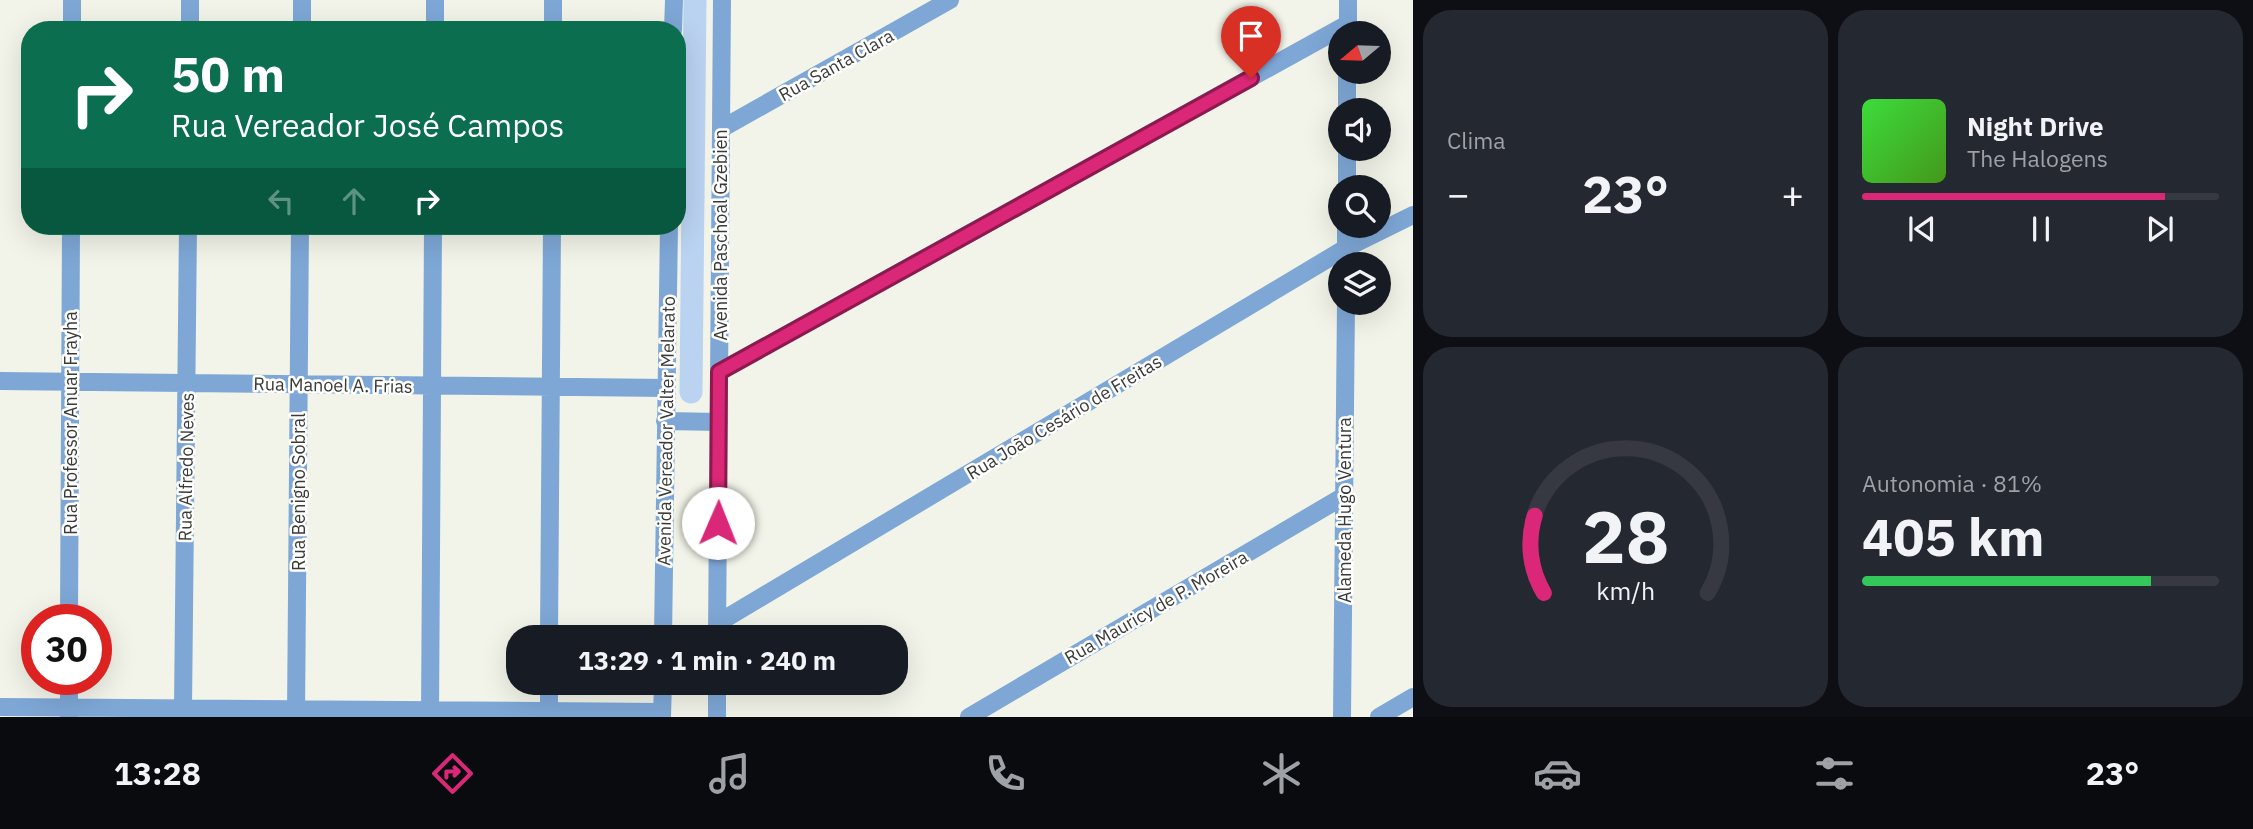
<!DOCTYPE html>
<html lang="pt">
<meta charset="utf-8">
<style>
body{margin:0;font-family:"IBM Plex Sans",sans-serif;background:#242831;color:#f1f3f6;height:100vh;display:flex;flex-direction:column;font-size:26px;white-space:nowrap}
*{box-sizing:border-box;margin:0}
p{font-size:23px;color:#9ea1a6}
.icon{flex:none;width:38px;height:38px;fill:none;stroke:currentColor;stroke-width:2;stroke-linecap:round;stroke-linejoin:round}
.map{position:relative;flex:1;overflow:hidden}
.panel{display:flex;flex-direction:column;gap:10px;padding:10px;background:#0d0f14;width:840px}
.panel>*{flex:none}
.banner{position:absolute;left:21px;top:21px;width:665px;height:214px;border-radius:28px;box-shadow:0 7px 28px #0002;background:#0b6e4f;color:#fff;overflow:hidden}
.needle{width:46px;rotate:251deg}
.tools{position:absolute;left:1328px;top:21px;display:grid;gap:14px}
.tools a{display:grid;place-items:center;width:63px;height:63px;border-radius:50%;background:#171b24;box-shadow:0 7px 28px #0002;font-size:35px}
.speed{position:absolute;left:21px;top:604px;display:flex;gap:14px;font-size:35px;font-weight:700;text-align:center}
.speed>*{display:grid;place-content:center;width:91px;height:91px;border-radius:50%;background:#171b24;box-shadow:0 7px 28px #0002;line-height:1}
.speed .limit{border:10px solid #d22;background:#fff;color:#111}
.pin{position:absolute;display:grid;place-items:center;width:60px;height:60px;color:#fff;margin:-72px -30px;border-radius:50% 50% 50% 0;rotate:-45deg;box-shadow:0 0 7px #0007}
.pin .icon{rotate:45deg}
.me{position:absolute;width:77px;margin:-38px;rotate:1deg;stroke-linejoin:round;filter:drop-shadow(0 0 5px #0008)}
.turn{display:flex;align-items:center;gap:24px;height:147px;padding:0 35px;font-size:32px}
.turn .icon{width:91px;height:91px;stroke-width:2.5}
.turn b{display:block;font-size:49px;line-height:60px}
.lanes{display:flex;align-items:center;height:66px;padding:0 35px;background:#0003;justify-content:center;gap:35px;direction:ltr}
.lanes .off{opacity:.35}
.big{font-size:52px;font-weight:700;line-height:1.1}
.panel .tile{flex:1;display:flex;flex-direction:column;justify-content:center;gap:10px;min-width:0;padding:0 24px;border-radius:28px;background:#242831}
.panel .dial{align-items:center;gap:0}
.dial svg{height:182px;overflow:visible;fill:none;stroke:#363941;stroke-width:7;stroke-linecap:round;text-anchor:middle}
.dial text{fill:#f1f3f6;stroke:none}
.song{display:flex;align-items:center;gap:21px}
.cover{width:84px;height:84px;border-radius:10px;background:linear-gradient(135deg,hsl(120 70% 55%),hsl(100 70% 35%))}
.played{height:7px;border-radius:4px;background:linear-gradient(90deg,#db2777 85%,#363941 85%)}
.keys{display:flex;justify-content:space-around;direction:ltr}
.heat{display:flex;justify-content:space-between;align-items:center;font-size:38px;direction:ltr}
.charge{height:10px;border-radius:5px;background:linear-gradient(90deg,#34c759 81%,#363941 0)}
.panel .tiles{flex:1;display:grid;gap:10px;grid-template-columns:repeat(2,1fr)}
.trip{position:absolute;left:506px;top:625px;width:402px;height:70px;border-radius:28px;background:#171b24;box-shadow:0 7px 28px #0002;font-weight:700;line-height:70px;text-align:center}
.dock{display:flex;height:112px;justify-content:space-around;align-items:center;background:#090b0e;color:#9ea1a6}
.dock .icon{width:49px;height:49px}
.dock .selected{color:#db2777}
.dock b{font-size:32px;color:#f1f3f6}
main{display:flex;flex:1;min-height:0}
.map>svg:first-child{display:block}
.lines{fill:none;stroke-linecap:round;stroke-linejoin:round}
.canal{stroke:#bad3f1;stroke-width:23}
.minor{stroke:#7ea7d6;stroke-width:18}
.route-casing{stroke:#8e194d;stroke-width:18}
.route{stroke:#db2777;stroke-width:12}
.labels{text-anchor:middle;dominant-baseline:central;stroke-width:5;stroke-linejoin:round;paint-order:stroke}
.street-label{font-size:18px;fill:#3a3b37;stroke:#fff}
</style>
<main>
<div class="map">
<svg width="1413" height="717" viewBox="0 0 1413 717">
<rect width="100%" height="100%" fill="#f2f4e9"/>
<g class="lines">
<!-- canal -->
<path class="canal" d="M 691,392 L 695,0"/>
<!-- minor -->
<path class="minor" d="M 72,30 L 72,0
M 190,30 L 190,0
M 302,30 L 302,0
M 435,30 L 435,0
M 553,30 L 553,0
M 673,30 L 674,0
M 1348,33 L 1348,0
M 1347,110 L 1347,72
M 721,129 L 950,0
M 1347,187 L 1347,149
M 1346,264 L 1346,226
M 719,372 L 1348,24
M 0,381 L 666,388
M 665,421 L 719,422
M 69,620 L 71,226
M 718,623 L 1346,248 L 1413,215
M 549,637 L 552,226
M 663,637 L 669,226
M 717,637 L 722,0
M 0,707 L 662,712
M 183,708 L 188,226
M 69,717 L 69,679
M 296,717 L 300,226
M 430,717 L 433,226
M 549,717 L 549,682
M 662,717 L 663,682
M 717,717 L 717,682
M 969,717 L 1344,496
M 1342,717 L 1346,303
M 1379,717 L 1413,697"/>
</g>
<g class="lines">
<!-- route casing -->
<g class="route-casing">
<path id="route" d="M 718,523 L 719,372 L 1251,78"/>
</g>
<!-- route -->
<use href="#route" class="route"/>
</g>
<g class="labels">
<!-- street labels -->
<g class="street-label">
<text transform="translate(836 65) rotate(-29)">Rua Santa Clara</text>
<text transform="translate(720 235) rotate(-90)">Avenida Paschoal Gzebien</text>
<text transform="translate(333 385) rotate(1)">Rua Manoel A. Frias</text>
<text transform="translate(1064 417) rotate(-31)">Rua João Cesário de Freitas</text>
<text transform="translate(70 423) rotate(-90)">Rua Professor Anuar Frayha</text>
<text transform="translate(666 431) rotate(-89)">Avenida Vereador Valter Melarato</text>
<text transform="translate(186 467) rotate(-89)">Rua Alfredo Neves</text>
<text transform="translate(298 492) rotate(-90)">Rua Benigno Sobral</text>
<text transform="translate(1344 510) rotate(-90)">Alameda Hugo Ventura</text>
<text transform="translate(1156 607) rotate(-30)">Rua Mauricy de P. Moreira</text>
</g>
</g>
</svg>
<div class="tools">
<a><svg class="needle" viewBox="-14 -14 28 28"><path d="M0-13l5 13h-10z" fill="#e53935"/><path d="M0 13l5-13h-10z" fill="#9ea1a6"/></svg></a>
<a><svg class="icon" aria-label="sound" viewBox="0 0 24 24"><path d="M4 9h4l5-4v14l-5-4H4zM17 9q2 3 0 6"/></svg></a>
<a><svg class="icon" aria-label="search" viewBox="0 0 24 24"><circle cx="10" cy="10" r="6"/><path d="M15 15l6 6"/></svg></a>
<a><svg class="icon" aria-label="layers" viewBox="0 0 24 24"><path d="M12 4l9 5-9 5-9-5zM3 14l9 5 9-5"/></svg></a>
</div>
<div class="speed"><div class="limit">30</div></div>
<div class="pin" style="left:1251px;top:78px;background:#d93025"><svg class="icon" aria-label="arrive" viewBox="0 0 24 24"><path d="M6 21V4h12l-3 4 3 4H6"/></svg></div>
<svg class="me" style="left:718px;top:523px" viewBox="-20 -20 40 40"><circle r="19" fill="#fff"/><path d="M0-13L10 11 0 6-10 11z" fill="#db2777"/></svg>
<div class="trip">13:29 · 1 min · 240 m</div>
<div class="banner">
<div class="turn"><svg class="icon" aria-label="right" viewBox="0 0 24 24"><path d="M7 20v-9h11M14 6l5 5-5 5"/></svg><div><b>50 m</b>Rua Vereador José Campos</div></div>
<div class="lanes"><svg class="icon off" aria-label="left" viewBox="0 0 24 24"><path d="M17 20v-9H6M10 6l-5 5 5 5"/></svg><svg class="icon off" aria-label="ahead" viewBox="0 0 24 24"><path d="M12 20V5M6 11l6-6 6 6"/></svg><svg class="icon" aria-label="right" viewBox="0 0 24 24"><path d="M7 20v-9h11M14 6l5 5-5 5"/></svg></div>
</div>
</div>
<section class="panel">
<div class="tiles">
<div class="tile"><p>Clima</p>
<div class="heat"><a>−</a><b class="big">23°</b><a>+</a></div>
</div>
<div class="tile">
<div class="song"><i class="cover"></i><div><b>Night Drive</b><p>The Halogens</p></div></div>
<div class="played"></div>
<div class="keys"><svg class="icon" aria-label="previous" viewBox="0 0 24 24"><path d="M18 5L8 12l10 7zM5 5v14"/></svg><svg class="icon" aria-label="pause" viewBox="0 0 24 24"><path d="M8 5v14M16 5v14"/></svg><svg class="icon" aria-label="next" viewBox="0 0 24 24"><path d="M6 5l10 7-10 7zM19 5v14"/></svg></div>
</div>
<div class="tile dial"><svg viewBox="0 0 100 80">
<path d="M14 69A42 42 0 1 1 86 69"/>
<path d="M14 69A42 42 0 0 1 10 35" stroke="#db2777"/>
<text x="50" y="56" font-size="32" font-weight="700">28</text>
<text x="50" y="72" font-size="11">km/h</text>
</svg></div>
<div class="tile"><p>Autonomia · 81%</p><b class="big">405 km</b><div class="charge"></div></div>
</div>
</section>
</main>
<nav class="dock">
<b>13:28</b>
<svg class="icon selected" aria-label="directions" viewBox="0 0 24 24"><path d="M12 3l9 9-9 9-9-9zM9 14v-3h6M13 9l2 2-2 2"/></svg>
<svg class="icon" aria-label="music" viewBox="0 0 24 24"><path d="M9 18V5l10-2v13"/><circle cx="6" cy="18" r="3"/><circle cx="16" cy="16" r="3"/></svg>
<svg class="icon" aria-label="phone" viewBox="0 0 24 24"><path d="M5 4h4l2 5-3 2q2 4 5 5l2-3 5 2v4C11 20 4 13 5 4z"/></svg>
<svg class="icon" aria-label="climate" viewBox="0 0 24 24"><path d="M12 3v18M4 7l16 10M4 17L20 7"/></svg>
<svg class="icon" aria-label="car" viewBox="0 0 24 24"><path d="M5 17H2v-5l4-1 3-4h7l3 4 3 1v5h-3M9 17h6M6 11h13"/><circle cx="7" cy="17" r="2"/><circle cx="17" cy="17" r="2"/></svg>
<svg class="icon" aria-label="filters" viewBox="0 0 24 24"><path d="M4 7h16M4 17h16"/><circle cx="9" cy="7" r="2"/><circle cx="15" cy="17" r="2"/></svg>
<b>23°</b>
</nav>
